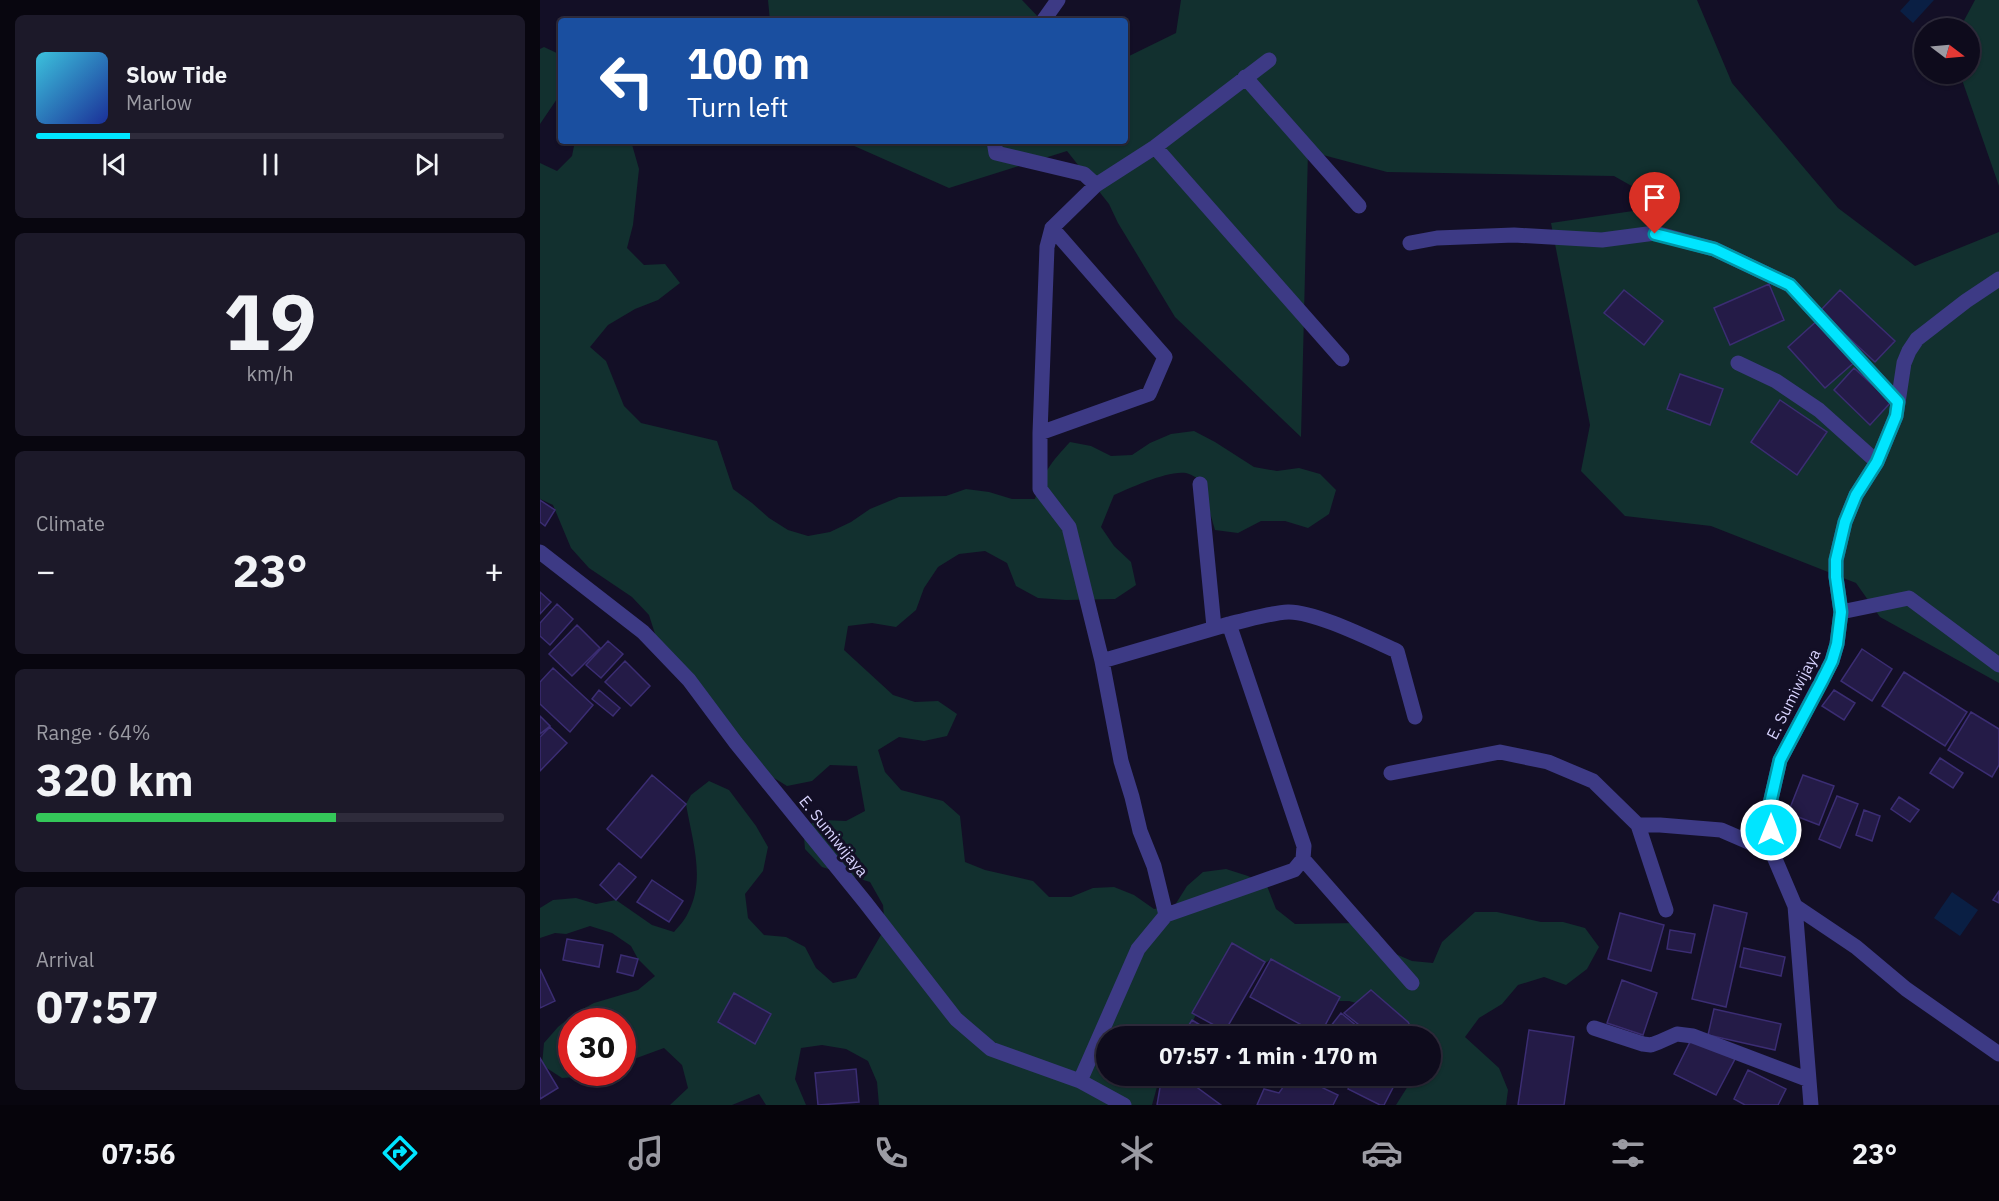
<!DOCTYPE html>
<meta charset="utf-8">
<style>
body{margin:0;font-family:"IBM Plex Sans",sans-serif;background:#1c1929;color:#f1f3f6;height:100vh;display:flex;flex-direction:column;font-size:22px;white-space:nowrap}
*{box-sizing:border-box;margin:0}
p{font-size:20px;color:#9b9ba3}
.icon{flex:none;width:33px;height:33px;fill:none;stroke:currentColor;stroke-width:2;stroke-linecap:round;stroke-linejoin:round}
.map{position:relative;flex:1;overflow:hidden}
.drawer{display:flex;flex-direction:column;gap:15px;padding:15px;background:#08060f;width:540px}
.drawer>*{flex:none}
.hud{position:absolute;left:18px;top:18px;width:570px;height:126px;border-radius:6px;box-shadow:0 2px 4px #0004,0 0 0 2px #2e2b3b;background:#1a4fa0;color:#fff;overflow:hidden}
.needle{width:39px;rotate:106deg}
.fabs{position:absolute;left:1374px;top:18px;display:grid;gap:12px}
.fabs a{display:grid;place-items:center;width:66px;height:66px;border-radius:50%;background:#0e0b1c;box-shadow:0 2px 4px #0004,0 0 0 2px #2e2b3b;font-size:30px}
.speed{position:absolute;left:18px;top:1008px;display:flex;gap:12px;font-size:30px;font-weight:700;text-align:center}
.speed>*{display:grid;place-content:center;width:78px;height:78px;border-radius:50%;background:#0e0b1c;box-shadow:0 2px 4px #0004,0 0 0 2px #2e2b3b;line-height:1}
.speed .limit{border:9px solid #d22;background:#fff;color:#111}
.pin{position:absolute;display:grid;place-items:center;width:51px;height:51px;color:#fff;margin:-62px -26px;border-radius:50% 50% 50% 0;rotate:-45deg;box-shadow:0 0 6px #0007}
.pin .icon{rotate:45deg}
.me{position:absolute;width:66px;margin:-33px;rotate:0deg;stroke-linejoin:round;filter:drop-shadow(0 0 4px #0008)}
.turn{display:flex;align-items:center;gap:21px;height:126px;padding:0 30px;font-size:27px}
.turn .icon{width:78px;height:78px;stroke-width:2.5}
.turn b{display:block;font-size:42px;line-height:51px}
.big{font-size:45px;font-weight:700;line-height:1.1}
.drawer .tile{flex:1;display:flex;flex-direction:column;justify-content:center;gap:9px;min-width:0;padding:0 21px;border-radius:9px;background:#1c1929}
.drawer .dial{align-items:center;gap:0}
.dial b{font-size:78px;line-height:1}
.song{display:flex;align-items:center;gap:18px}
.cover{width:72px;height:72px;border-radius:9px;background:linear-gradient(135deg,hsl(190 70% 55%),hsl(230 70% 35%))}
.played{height:6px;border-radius:3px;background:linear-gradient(90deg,#00e5ff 20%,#2e2b3b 20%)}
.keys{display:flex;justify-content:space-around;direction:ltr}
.heat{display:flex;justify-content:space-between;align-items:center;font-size:33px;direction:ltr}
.charge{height:9px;border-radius:4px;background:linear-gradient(90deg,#34c759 64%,#2e2b3b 0)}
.trip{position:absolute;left:556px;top:1026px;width:345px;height:60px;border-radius:30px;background:#0e0b1c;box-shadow:0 2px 4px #0004,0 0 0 2px #2e2b3b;font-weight:700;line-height:60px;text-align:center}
.tab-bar{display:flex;height:96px;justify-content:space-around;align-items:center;background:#06040b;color:#9b9ba3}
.tab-bar .icon{width:42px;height:42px}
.tab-bar .selected{color:#00e5ff}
.tab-bar b{font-size:27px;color:#f1f3f6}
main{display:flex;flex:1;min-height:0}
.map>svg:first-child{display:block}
.green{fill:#12302f}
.water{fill:#0a1f44}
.building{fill:#241b47;stroke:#3b2d73;stroke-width:1.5}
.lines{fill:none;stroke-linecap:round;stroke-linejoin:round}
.street{stroke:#3d3a85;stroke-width:15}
.route-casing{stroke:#0095a6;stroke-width:15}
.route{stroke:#00e5ff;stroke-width:10}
.labels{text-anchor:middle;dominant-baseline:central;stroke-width:6;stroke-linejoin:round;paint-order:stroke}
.street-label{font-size:16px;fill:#d9d4ff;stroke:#130f26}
</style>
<main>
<section class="drawer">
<div class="tile">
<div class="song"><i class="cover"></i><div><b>Slow Tide</b><p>Marlow</p></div></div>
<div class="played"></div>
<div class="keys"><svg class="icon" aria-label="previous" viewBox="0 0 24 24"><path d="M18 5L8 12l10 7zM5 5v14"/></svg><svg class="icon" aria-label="pause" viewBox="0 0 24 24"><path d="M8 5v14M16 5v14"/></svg><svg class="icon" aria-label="next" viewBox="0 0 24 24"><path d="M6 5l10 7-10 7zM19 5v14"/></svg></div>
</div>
<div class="tile dial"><b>19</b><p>km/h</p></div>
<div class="tile"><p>Climate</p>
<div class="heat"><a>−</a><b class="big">23°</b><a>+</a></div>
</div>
<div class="tile"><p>Range · 64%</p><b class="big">320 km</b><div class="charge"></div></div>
<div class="tile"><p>Arrival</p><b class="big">07:57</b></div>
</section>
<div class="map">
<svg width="1459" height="1105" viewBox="0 0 1459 1105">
<rect width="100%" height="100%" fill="#130f26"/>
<!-- green -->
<path class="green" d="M 228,0 L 482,0 L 502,21 L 230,21 Z
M 641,0 L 1157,0 L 1192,83 L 1298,208 L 1375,266 L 1459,232 L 1459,683 L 1340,617 L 1316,583 L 1171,526 L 1085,516 L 1041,471 L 1050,425 L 1011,223 L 1127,206 L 1074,176 L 847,172 L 768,151 L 761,437 L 635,317 L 578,223 L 569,204 L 527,151 L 409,188 L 303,141 L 585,141 L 585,58 L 636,33 Z
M 1435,0 L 1459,0 L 1459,186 L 1420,74 L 1430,74 L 1430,28 L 1420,28 Z
M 4,47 L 21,55 L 21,93 L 0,124 L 0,49 Z
M 35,141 L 91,141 L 99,169 L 93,225 L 87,248 L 104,265 L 125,264 L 140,283 L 118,300 L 95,309 L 68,325 L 50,347 L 66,361 L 84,406 L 101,423 L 177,441 L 193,489 L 212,503 L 229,518 L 248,530 L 268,536 L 290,532 L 311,522 L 330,509 L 359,497 L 406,496 L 426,489 L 449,492 L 472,499 L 495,499 C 502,474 512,461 530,442 L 551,446 L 571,456 L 592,455 L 610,443 L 631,434 L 654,431 L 675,442 L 714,467 L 737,471 L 759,468 L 780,474 L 796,490 L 789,514 L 768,528 L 745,521 L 721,521 L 698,533 L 675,530 L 668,506 L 667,484 C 661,481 652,474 646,473 C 628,470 590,488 574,495 L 561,527 L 574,546 L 591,562 L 596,585 L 575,599 L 526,600 L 498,598 L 476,586 L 467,563 L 445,551 L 419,554 L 398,567 L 384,588 L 376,610 L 356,627 L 332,623 L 308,626 L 304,650 L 353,695 L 375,702 L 398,701 L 417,714 L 407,736 L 384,741 L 359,737 L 338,750 L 345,772 L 361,790 L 403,801 L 420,816 L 425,862 L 445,870 L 493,881 L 509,897 L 531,897 L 553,888 L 574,887 L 594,895 L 614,909 L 635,905 L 647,886 L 663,872 L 686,869 L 708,876 L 727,886 L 736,909 L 755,924 L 818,923 L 838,932 L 851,952 L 872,961 L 893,963 L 902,942 L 935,912 L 957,912 L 1001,922 L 1023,922 L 1045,928 L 1059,947 L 1047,969 L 1026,985 L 1004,977 L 978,985 L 962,1004 L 939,1018 L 925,1037 L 959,1068 L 968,1090 L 966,1105 L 856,1105 L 868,1086 L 870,1085 L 866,1076 L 891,1076 L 891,1036 L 837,1036 L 823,1005 L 809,1001 L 784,1001 L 731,959 L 658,1010 L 646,1036 L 567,1036 L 567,1076 L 620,1076 L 612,1105 L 339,1105 L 337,1082 L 328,1061 L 306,1049 L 282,1045 L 261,1048 L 255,1079 L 266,1105 L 226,1105 L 219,1094 L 192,1105 L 130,1105 L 148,1088 L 142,1065 L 124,1048 L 83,1063 L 82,1022 L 32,1022 L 32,1072 L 58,1073 L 49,1076 L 22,1078 L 2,1065 L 4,1043 L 18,1027 L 35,1013 L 54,1003 L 98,990 L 115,976 L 98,959 L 91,946 L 72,933 L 50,926 L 26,934 L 15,933 L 0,938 L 0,908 L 13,900 L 36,898 L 56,904 L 76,900 L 112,925 L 134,932 C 139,926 145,920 148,913 C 166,879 152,840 146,804 L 151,795 L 169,781 L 189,790 L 216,826 L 228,847 L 223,871 L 205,894 L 208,918 L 224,935 L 246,937 L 265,947 L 276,968 L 293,983 L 316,978 L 345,928 L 343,905 L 330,882 L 282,867 L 265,849 L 263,826 L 283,820 L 306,821 L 325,811 L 317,766 L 290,765 L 272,781 L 247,786 L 226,773 L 116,637 L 109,615 L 92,597 L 49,568 L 31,548 L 13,505 L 0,499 L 0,163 L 17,171 L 32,156 Z"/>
<!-- water -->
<path class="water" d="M 1370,0 L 1394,0 L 1373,23 L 1360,11 Z
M 1412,892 L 1438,910 L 1420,936 L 1394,918 Z"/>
<!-- building -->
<path class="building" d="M 1229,284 L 1244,320 L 1190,345 L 1174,308 Z
M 1084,290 L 1123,321 L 1104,345 L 1064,313 Z
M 1300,290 L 1355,341 L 1335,362 L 1280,311 Z
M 1280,318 L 1317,360 L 1285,388 L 1248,347 Z
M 1314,368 L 1351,402 L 1330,425 L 1294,390 Z
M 1140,374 L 1183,389 L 1170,425 L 1127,409 Z
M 1240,400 L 1287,432 L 1257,475 L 1211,442 Z
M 0,500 L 15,510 L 5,526 L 0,522 Z
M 0,592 L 11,602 L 0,614 Z
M 17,604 L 33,619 L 10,645 L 0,636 L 0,623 Z
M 37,625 L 60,648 L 32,676 L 9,654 Z
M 68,641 L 83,654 L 61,678 L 46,665 Z
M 1322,649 L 1352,669 L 1332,701 L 1301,681 Z
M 85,661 L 110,686 L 91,706 L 65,682 Z
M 13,668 L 53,705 L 30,732 L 0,704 L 0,682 Z
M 1364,672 L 1427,712 L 1405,746 L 1342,706 Z
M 59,690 L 80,708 L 73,716 L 52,699 Z
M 1294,690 L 1315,703 L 1304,720 L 1282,706 Z
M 1431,712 L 1459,729 L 1459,765 L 1452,777 L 1408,750 Z
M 0,716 L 10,726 L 0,734 Z
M 10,727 L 27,743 L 0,771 L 0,737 Z
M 1400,758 L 1423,773 L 1413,788 L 1390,773 Z
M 112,775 L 146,804 L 101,858 L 67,829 Z
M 1263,775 L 1294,786 L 1279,825 L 1248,813 Z
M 1297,796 L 1318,804 L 1300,848 L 1279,839 Z
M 1359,797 L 1379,810 L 1370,822 L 1351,809 Z
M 1324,810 L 1340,816 L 1332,841 L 1316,835 Z
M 79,863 L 96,877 L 76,900 L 60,885 Z
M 112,880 L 143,901 L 129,922 L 97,902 Z
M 1459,891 L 1459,903 L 1453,900 Z
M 1174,905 L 1207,913 L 1186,1007 L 1152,999 Z
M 1080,913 L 1124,925 L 1111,971 L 1068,959 Z
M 1130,930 L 1155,934 L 1151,953 L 1127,949 Z
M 27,939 L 63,945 L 59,967 L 23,960 Z
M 692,943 L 725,962 L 685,1031 L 652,1013 Z
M 1204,948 L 1245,957 L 1241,976 L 1200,967 Z
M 81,955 L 98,959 L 93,976 L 77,972 Z
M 731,959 L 800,997 L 780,1035 L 710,997 Z
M 0,969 L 15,1001 L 0,1008 Z
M 1082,980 L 1117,993 L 1103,1035 L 1067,1023 Z
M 831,990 L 868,1022 L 876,1036 L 833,1036 L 804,1013 Z
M 194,993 L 231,1014 L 215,1044 L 178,1022 Z
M 1174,1009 L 1241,1024 L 1235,1050 L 1168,1035 Z
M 801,1013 L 829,1036 L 783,1036 Z
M 652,1020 L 675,1034 L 674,1036 L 642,1036 Z
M 989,1030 L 1034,1037 L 1024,1105 L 978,1105 Z
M 1152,1038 L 1195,1059 L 1176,1095 L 1134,1074 Z
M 0,1058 L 18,1088 L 0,1099 Z
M 316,1069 L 319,1102 L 278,1105 L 275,1073 Z
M 1208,1070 L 1246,1089 L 1238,1105 L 1205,1105 L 1194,1099 Z
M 622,1076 L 649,1076 L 647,1080 L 681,1105 L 617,1105 Z
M 751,1076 L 758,1076 L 798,1095 L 793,1105 L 717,1105 L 724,1089 L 739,1093 Z
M 815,1076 L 859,1076 L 844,1105 L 840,1105 L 808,1089 Z
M 862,1076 L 885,1076 L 868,1086 Z"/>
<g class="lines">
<!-- street -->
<path class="street" d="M 503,21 L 518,0
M 705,77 L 819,206
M 454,141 L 456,153 L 544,174 L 556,185
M 615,147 L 802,359
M 870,243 L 897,238 L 974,235 L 1062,240 L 1115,233 L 1174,249 L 1250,285 L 1358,402
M 1198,363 L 1236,381 L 1279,410 L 1337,462
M 500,433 L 609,394 L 625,357 L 512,228
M 660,484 L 674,627
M 0,552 L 103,632 L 149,680 L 196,743 L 325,902 L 416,1019 L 451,1049 L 540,1081 L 584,1105
M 1301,612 L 1369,598 L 1459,665
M 689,624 C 708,620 729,613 748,612 C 774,611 832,640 857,651 L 875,717
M 562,661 L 689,624 L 764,846 L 763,859 L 754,870 L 626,915
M 851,773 L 960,752 L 1008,762 L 1053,781 L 1098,825 L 1120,825 L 1181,830 L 1232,852
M 1098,825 L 1126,910
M 763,859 L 872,983
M 1255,906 L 1316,947 L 1366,989 L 1459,1054
M 1054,1028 L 1103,1044 L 1111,1045 L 1119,1042 L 1137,1034 L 1153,1036 L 1269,1080
M 540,1081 L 598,949 L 626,915 L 614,866 L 600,831 L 592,797 L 581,761 L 562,661 L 529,527 L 500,489 L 500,433 L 507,247 L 512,228 L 556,185 L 615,147 L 729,60
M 1271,1105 L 1255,906 L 1232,852 L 1229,808 L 1240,760 L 1292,661 L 1297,644 L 1301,612 L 1296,577 L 1296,560 L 1305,522 L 1316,495 L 1337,462 L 1356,416 L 1364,363 L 1369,351 L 1377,339 L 1426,301 L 1459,279"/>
</g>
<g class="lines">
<!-- route casing -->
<g class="route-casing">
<path id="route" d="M 1115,234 L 1174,249 L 1250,285 L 1358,402 L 1356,416 L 1337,462 L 1316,495 L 1305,522 L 1296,560 L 1296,577 L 1301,612 L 1297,644 L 1292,661 L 1282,681 L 1240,760 L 1229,808 L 1231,830"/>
</g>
<!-- route -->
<use href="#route" class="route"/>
</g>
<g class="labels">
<!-- street labels -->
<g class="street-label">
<text transform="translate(1253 694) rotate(-63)">E. Sumiwijaya</text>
<text transform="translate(294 836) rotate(51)">E. Sumiwijaya</text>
</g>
</g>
</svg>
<div class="fabs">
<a><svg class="needle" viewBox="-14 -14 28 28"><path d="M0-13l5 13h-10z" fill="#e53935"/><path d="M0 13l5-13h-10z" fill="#9b9ba3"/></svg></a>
</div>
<div class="speed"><div class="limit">30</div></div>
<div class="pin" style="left:1115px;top:234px;background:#d93025"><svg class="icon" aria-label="arrive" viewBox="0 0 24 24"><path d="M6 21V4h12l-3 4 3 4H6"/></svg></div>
<svg class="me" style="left:1231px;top:830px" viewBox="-20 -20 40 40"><circle r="17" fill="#00e5ff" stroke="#fff" stroke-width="3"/><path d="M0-11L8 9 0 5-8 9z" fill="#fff"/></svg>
<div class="trip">07:57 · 1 min · 170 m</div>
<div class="hud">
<div class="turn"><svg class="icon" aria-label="left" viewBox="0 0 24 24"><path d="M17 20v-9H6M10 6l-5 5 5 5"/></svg><div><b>100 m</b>Turn left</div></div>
</div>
</div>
</main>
<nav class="tab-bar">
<b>07:56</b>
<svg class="icon selected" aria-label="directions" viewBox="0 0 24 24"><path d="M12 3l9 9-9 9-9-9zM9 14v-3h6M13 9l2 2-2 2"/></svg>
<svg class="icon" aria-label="music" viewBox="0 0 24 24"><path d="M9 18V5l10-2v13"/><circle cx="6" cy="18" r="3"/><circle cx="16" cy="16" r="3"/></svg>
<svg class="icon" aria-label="phone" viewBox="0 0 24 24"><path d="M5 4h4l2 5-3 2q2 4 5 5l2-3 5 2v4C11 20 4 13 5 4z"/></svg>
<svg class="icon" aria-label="climate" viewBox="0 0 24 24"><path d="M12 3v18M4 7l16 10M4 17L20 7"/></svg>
<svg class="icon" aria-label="car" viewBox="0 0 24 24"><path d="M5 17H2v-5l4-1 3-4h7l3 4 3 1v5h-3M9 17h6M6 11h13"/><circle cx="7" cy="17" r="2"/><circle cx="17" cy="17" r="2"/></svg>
<svg class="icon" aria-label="filters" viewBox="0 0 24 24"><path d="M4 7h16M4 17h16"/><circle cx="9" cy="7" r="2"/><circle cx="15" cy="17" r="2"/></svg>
<b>23°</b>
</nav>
